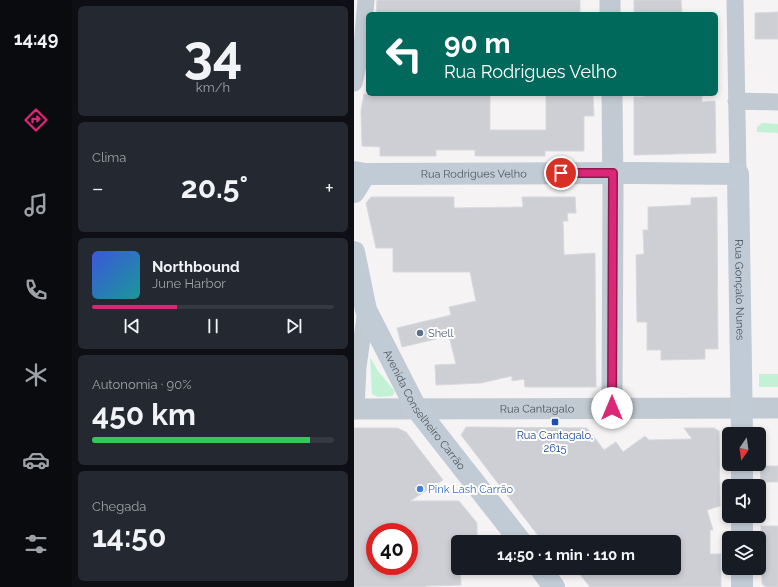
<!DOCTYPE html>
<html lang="pt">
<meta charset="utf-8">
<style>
body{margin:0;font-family:Raleway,sans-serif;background:#242831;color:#f1f3f6;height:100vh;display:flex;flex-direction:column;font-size:15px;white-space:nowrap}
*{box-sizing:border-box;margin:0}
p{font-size:13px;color:#9ea1a6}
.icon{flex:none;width:22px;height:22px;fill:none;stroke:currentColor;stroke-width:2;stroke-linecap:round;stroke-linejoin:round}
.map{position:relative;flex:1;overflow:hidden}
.sheet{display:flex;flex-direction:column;gap:6px;padding:6px;background:#0d0f14;width:282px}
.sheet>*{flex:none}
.guide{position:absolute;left:12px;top:12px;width:352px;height:84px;border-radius:6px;box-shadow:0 2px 6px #0003;background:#00695c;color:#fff;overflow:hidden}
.needle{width:26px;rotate:193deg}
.controls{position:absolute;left:368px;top:427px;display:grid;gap:8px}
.controls a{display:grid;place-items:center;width:44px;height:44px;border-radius:6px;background:#171b24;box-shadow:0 2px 6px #0003;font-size:20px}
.speed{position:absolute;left:12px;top:523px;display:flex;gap:8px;font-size:20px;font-weight:700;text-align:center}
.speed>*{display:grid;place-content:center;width:52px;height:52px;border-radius:50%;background:#171b24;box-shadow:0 2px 6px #0003;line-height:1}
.speed .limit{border:6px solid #d22;background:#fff;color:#111}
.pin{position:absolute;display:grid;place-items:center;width:34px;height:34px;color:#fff;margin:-17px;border:2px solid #fff;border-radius:50%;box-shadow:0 1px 4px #0007}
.me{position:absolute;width:44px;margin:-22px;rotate:0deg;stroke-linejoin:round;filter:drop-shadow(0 0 3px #0008)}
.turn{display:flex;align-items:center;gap:14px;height:84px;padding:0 12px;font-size:18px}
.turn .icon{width:52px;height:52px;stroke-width:2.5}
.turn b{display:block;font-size:28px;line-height:34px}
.big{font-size:30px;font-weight:700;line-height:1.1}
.sheet .card{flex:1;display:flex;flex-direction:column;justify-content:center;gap:6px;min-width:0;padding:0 14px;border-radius:6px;background:#242831}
.sheet .dial{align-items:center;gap:0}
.dial b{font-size:52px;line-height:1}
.song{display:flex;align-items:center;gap:12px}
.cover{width:48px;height:48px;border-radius:6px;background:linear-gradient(135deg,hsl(230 70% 55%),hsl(180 70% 35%))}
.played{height:4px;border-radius:2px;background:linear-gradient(90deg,#db2777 35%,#363941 35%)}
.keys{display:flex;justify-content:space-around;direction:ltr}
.heat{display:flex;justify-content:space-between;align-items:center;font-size:22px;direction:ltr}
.charge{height:6px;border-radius:3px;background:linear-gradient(90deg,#34c759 90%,#363941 0)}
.trip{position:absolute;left:97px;top:535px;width:230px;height:40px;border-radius:6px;background:#171b24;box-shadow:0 2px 6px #0003;font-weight:700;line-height:40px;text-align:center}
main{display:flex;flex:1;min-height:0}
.tabs{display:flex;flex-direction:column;width:72px;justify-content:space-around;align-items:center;background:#090b0e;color:#9ea1a6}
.tabs .icon{width:28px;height:28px}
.tabs .selected{color:#db2777}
.tabs b{font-size:18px;color:#f1f3f6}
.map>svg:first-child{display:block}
.green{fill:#c3f1d5}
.building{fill:#cdcfd5;stroke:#d7d9de;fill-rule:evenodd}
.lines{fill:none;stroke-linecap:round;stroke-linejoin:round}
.minor{stroke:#c1cad2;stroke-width:17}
.tertiary{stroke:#c1cad2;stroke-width:21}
.secondary{stroke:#c1cbd6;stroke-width:22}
.route-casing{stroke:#8e194d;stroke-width:10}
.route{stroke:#db2777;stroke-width:7}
.service-dot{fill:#5c6f8a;stroke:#fff;stroke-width:1.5}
.transit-dot{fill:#1a4fb4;stroke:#fff;stroke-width:1.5}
.shop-dot{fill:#3f7fe0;stroke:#fff;stroke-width:1.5}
.labels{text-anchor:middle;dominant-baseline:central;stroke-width:4;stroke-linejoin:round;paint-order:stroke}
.street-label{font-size:11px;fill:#4a5661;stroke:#fff}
.service-label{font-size:11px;fill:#4e5e75;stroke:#fff;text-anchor:start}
.transit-label{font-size:11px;fill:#164399;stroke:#fff}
.shop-label{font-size:11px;fill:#366cbe;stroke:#fff;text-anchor:start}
</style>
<main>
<nav class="tabs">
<b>14:49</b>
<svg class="icon selected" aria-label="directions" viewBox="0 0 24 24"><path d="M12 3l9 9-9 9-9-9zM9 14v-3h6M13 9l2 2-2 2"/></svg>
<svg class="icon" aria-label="music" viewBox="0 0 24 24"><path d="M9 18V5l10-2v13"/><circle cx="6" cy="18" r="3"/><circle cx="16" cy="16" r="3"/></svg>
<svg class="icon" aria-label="phone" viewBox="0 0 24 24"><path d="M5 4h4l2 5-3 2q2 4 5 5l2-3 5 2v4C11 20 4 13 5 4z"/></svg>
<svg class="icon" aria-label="climate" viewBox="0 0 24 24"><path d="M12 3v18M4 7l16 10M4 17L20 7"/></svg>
<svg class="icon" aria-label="car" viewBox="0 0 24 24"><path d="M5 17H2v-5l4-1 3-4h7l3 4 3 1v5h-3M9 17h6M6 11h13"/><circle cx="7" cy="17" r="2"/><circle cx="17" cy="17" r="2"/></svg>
<svg class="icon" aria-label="filters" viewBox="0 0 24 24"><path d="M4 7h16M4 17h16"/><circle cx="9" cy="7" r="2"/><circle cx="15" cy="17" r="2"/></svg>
</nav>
<section class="sheet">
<div class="card dial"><b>34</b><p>km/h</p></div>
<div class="card"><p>Clima</p>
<div class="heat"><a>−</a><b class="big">20.5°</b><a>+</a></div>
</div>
<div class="card">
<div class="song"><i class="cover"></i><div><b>Northbound</b><p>June Harbor</p></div></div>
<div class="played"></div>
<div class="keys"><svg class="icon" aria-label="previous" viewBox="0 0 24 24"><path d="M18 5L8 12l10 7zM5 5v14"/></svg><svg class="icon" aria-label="pause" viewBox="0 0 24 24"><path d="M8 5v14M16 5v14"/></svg><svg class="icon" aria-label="next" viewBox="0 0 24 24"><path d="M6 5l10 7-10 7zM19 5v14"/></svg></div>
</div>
<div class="card"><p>Autonomia · 90%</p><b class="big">450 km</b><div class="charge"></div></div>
<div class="card"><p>Chegada</p><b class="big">14:50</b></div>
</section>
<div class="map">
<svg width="424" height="587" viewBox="0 0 424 587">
<rect width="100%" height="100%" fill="#f5f3f3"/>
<!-- green -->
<path class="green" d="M 408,123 L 424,124 L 424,133 L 403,132 L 403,127 Z
M 16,357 L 24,371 L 39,389 L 41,392 L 38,396 L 24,397 L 18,394 Z
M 405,374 L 424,374 L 424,387 L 405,387 Z"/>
<!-- building -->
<path class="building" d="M 23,0 L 226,0 L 226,14 L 22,14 Z
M 280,0 L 327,0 L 328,14 L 280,14 Z
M 424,12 L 424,39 L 401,39 L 401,13 Z
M 10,94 L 136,94 L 136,130 L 192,130 L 192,94 L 239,94 L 240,116 L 230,116 L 230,151 L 191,151 L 191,156 L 121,156 L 121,150 L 82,150 L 82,156 L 26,156 L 26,147 L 8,146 L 7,111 Z
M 290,94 L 348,94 L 348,102 L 361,101 L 362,153 L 280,155 L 280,97 L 290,97 Z
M 17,197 L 100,197 L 100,208 L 169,207 L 168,197 L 221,197 L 222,213 L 213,213 L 214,221 L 209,221 L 210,255 L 241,253 L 242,387 L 171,387 L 170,379 L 158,381 L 158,376 L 127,383 L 82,385 L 81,365 L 102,364 L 95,336 L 48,347 L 43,328 L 97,315 L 95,307 L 122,301 L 116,272 L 39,272 L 39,248 L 22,248 L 12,203 Z
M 363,197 L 364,349 L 351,349 L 351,359 L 307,360 L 307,350 L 293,350 L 293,322 L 283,322 L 282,255 L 290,254 L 289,230 L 294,230 L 294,207 L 337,205 L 337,198 Z
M 112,427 L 233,428 L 250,450 L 262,442 L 269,452 L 291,436 L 295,440 L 338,439 L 330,428 L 360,428 L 365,431 L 366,506 L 353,510 L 359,530 L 356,530 L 356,554 L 367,554 L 367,587 L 236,587 L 221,568 L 320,568 L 320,542 L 189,542 L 107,435 Z
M 0,428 L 43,428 L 52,432 L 89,480 L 56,501 L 105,501 L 123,523 L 123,542 L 104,542 L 104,568 L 106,568 L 107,585 L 72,586 L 72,587 L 0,587 ZM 21,532 L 55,532 L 55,566 L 21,566 Z
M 406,466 L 424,466 L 424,482 L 407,482 Z
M 407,526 L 424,526 L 424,587 L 412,587 L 408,584 Z"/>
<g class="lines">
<!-- minor -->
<path class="minor" d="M 381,0 L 384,174
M 0,83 L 8,47 L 12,0
M 382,101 L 424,102
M 2,409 L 4,367 L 12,310"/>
<!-- tertiary -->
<g class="tertiary">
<path d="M 256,0 L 256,14"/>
<path d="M 258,94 L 259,194 L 258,408"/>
<path id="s1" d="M 0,409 L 424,408"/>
</g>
<!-- secondary -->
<g class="secondary">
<path id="s2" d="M 0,172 L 11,174 L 279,173 L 384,174 L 388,434"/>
<path d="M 0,192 L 11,174"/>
<path id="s3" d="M 0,252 L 12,310 L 62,408 L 167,542"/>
<path d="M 388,486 L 388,464"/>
<path d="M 388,538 L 388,516"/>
<path d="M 186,568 L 200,587"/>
<path d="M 388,587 L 388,568"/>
</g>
</g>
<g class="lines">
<!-- route casing -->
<g class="route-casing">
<path id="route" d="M 207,173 L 259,173 L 258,408"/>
</g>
<!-- route -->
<use href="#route" class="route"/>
</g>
<!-- markers -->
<circle class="service-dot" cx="66" cy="333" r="4"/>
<rect class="transit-dot" x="197" y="418" width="8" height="8" rx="2"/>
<circle class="shop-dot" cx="66" cy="489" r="4"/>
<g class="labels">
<!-- street labels -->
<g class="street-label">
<text stroke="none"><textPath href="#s2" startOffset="120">Rua Rodrigues Velho</textPath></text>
<text stroke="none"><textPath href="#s2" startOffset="500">Rua Gonçalo Nunes</textPath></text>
<text stroke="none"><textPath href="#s1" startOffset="183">Rua Cantagalo</textPath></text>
<text stroke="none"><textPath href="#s3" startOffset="175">Avenida Conselheiro Carrão</textPath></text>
</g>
<!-- service labels -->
<g class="service-label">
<text x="74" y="333">Shell</text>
</g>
<!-- transit labels -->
<g class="transit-label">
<text x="201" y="435">Rua Cantagalo,<tspan x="201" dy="13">2615</tspan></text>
</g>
<!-- shop labels -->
<g class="shop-label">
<text x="74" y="489">Pink Lash Carrão</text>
</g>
</g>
</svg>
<div class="controls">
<a><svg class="needle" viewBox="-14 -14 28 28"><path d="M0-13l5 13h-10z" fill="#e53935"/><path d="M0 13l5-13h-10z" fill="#9ea1a6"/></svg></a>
<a><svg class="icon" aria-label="sound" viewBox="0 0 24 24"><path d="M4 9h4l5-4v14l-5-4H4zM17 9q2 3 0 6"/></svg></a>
<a><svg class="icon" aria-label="layers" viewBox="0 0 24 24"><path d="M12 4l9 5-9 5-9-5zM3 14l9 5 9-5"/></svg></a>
</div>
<div class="speed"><div class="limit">40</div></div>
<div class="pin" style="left:207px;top:173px;background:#d93025"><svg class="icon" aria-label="arrive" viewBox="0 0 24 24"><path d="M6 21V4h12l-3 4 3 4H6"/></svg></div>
<svg class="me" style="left:258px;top:408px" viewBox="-20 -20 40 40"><circle r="19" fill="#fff"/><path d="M0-13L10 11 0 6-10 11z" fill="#db2777"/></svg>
<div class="trip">14:50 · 1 min · 110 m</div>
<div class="guide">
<div class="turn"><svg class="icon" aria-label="left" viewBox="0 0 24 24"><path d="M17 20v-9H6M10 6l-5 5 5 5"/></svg><div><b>90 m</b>Rua Rodrigues Velho</div></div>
</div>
</div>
</main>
